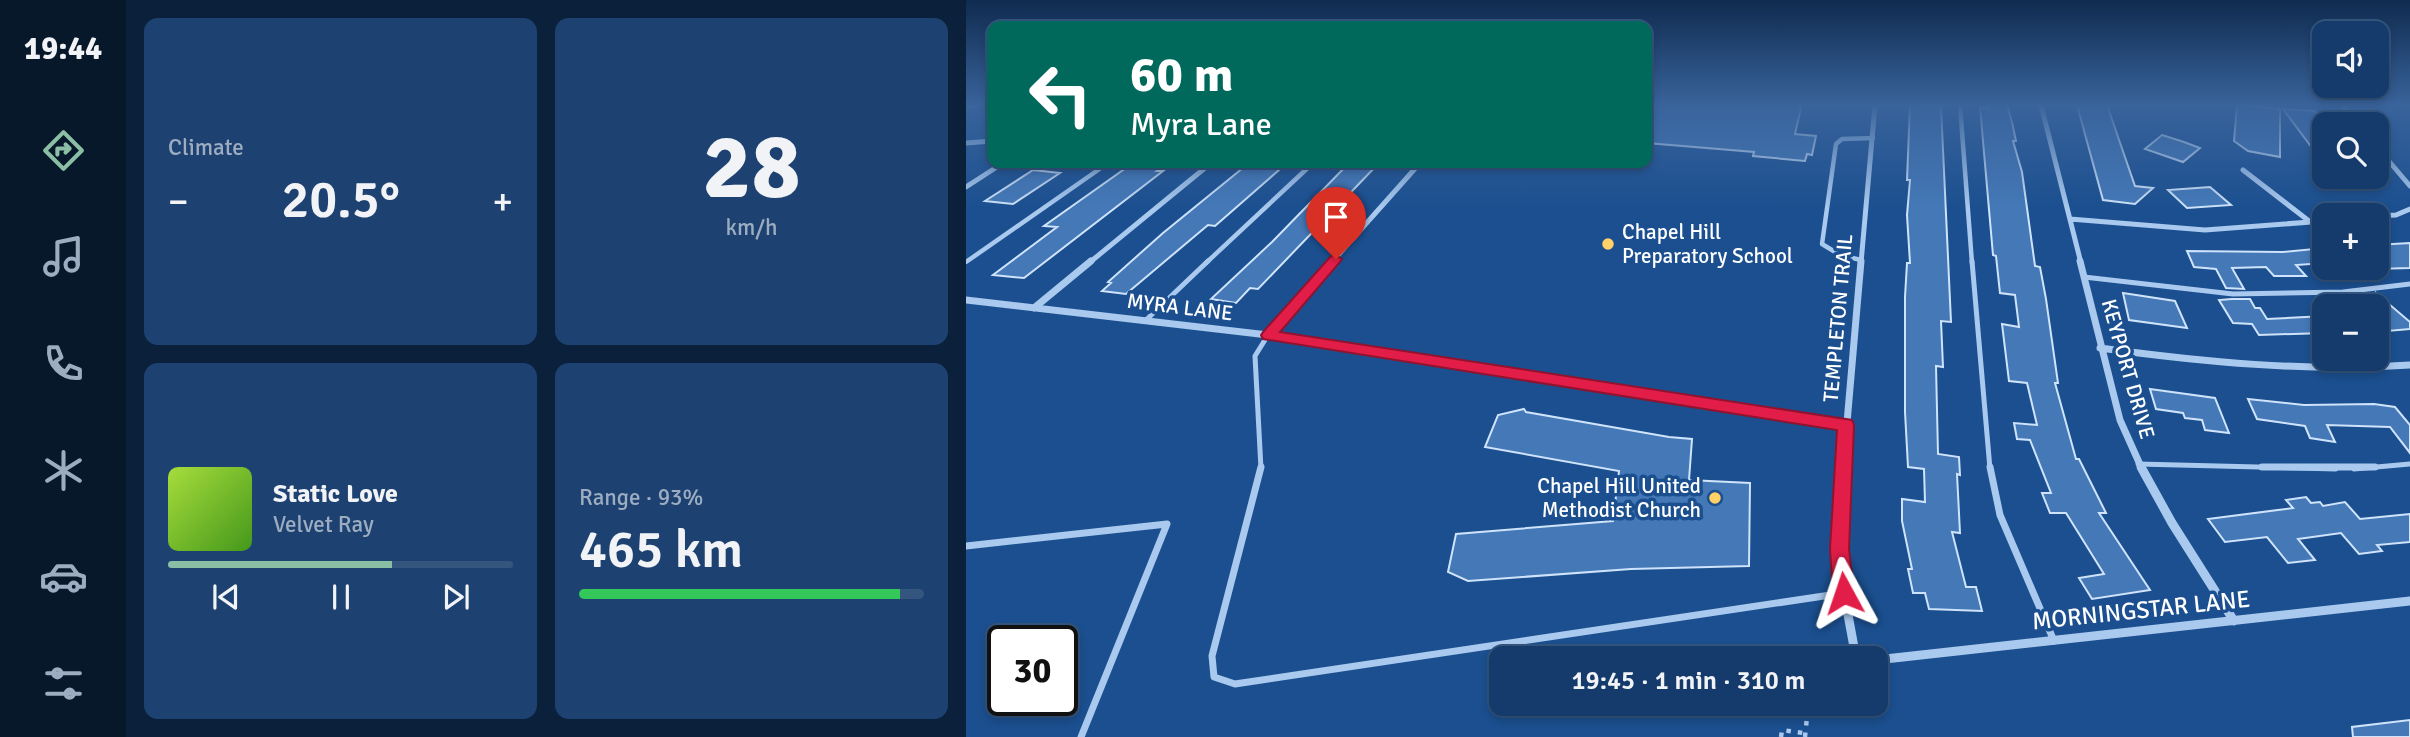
<!DOCTYPE html>
<meta charset="utf-8">
<style>
body{margin:0;font-family:Signika,sans-serif;background:#1d4271;color:#f1f3f6;height:100vh;display:flex;flex-direction:column;font-size:26px;white-space:nowrap}
*{box-sizing:border-box;margin:0}
p{font-size:23px;color:#9dadc1}
.icon{flex:none;width:38px;height:38px;fill:none;stroke:currentColor;stroke-width:2;stroke-linecap:round;stroke-linejoin:round}
.map{position:relative;flex:1;overflow:hidden}
.side{display:flex;flex-direction:column;gap:18px;padding:18px;background:#0b203b;width:840px}
.side>*{flex:none}
.top-card{position:absolute;left:21px;top:21px;width:665px;height:147px;border-radius:14px;box-shadow:0 4px 10px #0003,0 0 0 2px #33557e;background:#00695c;color:#fff;overflow:hidden}
.controls{position:absolute;left:1346px;top:21px;display:grid;gap:14px}
.controls a{display:grid;place-items:center;width:77px;height:77px;border-radius:14px;background:#143b6b;box-shadow:0 4px 10px #0003,0 0 0 2px #33557e;font-size:35px}
.speed{position:absolute;left:21px;top:625px;display:flex;gap:14px;font-size:35px;font-weight:700;text-align:center}
.speed>*{display:grid;place-content:center;width:91px;height:91px;border-radius:50%;background:#143b6b;box-shadow:0 4px 10px #0003,0 0 0 2px #33557e;line-height:1}
.speed .limit{border:4px solid #111;border-radius:10px;background:#fff;color:#111}
.pin{position:absolute;display:grid;place-items:center;width:60px;height:60px;color:#fff;margin:-72px -30px;border-radius:50% 50% 50% 0;rotate:-45deg;box-shadow:0 0 7px #0007}
.pin .icon{rotate:45deg}
.me{position:absolute;width:77px;margin:-38px;rotate:355deg;stroke-linejoin:round;filter:drop-shadow(0 0 5px #0008)}
.turn{display:flex;align-items:center;gap:24px;height:147px;padding:0 28px;font-size:32px}
.turn .icon{width:91px;height:91px;stroke-width:2.5}
.turn b{display:block;font-size:49px;line-height:60px}
.big{font-size:52px;font-weight:600;line-height:1.1}
.side .widget{flex:1;display:flex;flex-direction:column;justify-content:center;gap:10px;min-width:0;padding:0 24px;border-radius:14px;background:#1d4271}
.side .dial{align-items:center;gap:0}
.dial b{font-size:91px;line-height:1}
.song{display:flex;align-items:center;gap:21px}
.cover{width:84px;height:84px;border-radius:10px;background:linear-gradient(135deg,hsl(80 70% 55%),hsl(100 70% 35%))}
.played{height:7px;border-radius:4px;background:linear-gradient(90deg,#8abfa5 65%,#33557e 65%)}
.keys{display:flex;justify-content:space-around;direction:ltr}
.heat{display:flex;justify-content:space-between;align-items:center;font-size:38px;direction:ltr}
.charge{height:10px;border-radius:5px;background:linear-gradient(90deg,#34c759 93%,#33557e 0)}
.side .tiles{flex:1;display:grid;gap:18px;grid-template-columns:repeat(2,1fr)}
.trip{position:absolute;left:523px;top:646px;width:399px;height:70px;border-radius:14px;background:#143b6b;box-shadow:0 4px 10px #0003,0 0 0 2px #33557e;font-weight:600;line-height:70px;text-align:center}
main{display:flex;flex:1;min-height:0}
.tab-bar{display:flex;flex-direction:column;width:126px;justify-content:space-around;align-items:center;background:#08182b;color:#9dadc1}
.tab-bar .icon{width:49px;height:49px}
.tab-bar .current{color:#8abfa5}
.tab-bar b{font-size:32px;color:#f1f3f6}
.map>svg:first-child{display:block}
.building{fill:#4478b7;stroke:#cfe3fa;stroke-width:2}
.lines{fill:none;stroke-linecap:round;stroke-linejoin:round}
.path{stroke:#a9c9ee;stroke-width:4.5;stroke-dasharray:4.5 7;stroke-linecap:butt}
.lane-far2{stroke:#a9c9ee;stroke-width:4.5}
.lane-far1{stroke:#a9c9ee;stroke-width:5}
.lane{stroke:#a9c9ee;stroke-width:7}
.street-far2{stroke:#a9c9ee;stroke-width:5}
.street-far1{stroke:#a9c9ee;stroke-width:7}
.street{stroke:#a9c9ee;stroke-width:9}
.route{fill:#e11d48;stroke:#92132f;stroke-width:2}
.poi-dot{fill:#ffd166;stroke:#1b4f8f;stroke-width:2.5}
.labels{text-anchor:middle;dominant-baseline:central;stroke-width:7;stroke-linejoin:round;paint-order:stroke}
.poi-label{font-size:21px;fill:#fff;stroke:#1b4f8f;text-anchor:start}
.street-label{font-size:21px;fill:#fff;stroke:#1b4f8f}
.near-street-label{font-size:24px;fill:#fff;stroke:#1b4f8f}
</style>
<main>
<nav class="tab-bar">
<b>19:44</b>
<svg class="icon current" aria-label="directions" viewBox="0 0 24 24"><path d="M12 3l9 9-9 9-9-9zM9 14v-3h6M13 9l2 2-2 2"/></svg>
<svg class="icon" aria-label="music" viewBox="0 0 24 24"><path d="M9 18V5l10-2v13"/><circle cx="6" cy="18" r="3"/><circle cx="16" cy="16" r="3"/></svg>
<svg class="icon" aria-label="phone" viewBox="0 0 24 24"><path d="M5 4h4l2 5-3 2q2 4 5 5l2-3 5 2v4C11 20 4 13 5 4z"/></svg>
<svg class="icon" aria-label="climate" viewBox="0 0 24 24"><path d="M12 3v18M4 7l16 10M4 17L20 7"/></svg>
<svg class="icon" aria-label="car" viewBox="0 0 24 24"><path d="M5 17H2v-5l4-1 3-4h7l3 4 3 1v5h-3M9 17h6M6 11h13"/><circle cx="7" cy="17" r="2"/><circle cx="17" cy="17" r="2"/></svg>
<svg class="icon" aria-label="filters" viewBox="0 0 24 24"><path d="M4 7h16M4 17h16"/><circle cx="9" cy="7" r="2"/><circle cx="15" cy="17" r="2"/></svg>
</nav>
<section class="side">
<div class="tiles">
<div class="widget"><p>Climate</p>
<div class="heat"><a>−</a><b class="big">20.5°</b><a>+</a></div>
</div>
<div class="widget dial"><b>28</b><p>km/h</p></div>
<div class="widget">
<div class="song"><i class="cover"></i><div><b>Static Love</b><p>Velvet Ray</p></div></div>
<div class="played"></div>
<div class="keys"><svg class="icon" aria-label="previous" viewBox="0 0 24 24"><path d="M18 5L8 12l10 7zM5 5v14"/></svg><svg class="icon" aria-label="pause" viewBox="0 0 24 24"><path d="M8 5v14M16 5v14"/></svg><svg class="icon" aria-label="next" viewBox="0 0 24 24"><path d="M6 5l10 7-10 7zM19 5v14"/></svg></div>
</div>
<div class="widget"><p>Range · 93%</p><b class="big">465 km</b><div class="charge"></div></div>
</div>
</section>
<div class="map">
<svg width="1444" height="737" viewBox="0 0 1444 737">
<rect width="100%" height="100%" fill="#1b4f8f"/>
<!-- building -->
<path class="building" d="M 681,105 L 831,105 L 835,108 L 829,134 L 850,136 L 846,155 L 841,154 L 839,161 L 787,156 L 788,152 L 681,143 Z
M 944,105 L 975,106 L 985,322 L 975,321 L 977,367 L 970,366 L 972,454 L 993,457 L 994,475 L 991,474 L 994,533 L 986,532 L 1000,587 L 1010,587 L 1016,611 L 963,609 L 959,593 L 947,593 L 942,569 L 946,569 L 936,521 L 936,499 L 959,502 L 958,469 L 942,467 L 939,412 L 939,297 L 941,263 L 944,263 L 941,215 L 944,180 L 941,180 Z
M 1022,105 L 1041,105 L 1046,122 L 1050,141 L 1047,141 L 1056,172 L 1069,266 L 1074,267 L 1080,299 L 1092,383 L 1089,383 L 1110,459 L 1113,459 L 1140,513 L 1133,513 L 1184,590 L 1126,599 L 1113,578 L 1138,574 L 1100,513 L 1084,513 L 1076,493 L 1085,493 L 1064,440 L 1051,439 L 1048,423 L 1071,425 L 1061,383 L 1043,381 L 1036,324 L 1053,327 L 1049,295 L 1034,293 L 1030,256 L 1027,255 L 1014,107 L 1023,108 Z
M 1111,105 L 1141,105 L 1169,186 L 1187,188 L 1169,204 L 1137,200 Z
M 1271,105 L 1314,109 L 1314,157 L 1282,151 L 1268,141 Z
M 1317,109 L 1349,111 L 1353,117 L 1358,117 L 1358,164 Z
M 1196,135 L 1218,142 L 1234,148 L 1217,162 L 1179,149 Z
M 167,163 L 201,163 L 191,171 L 197,171 L 58,278 L 27,275 L 91,227 L 78,226 Z
M 283,163 L 321,163 L 249,226 L 242,225 L 160,294 L 136,291 L 145,283 L 142,282 L 197,233 Z
M 383,163 L 413,163 L 292,289 L 284,288 L 270,303 L 245,299 L 306,242 Z
M 67,170 L 94,173 L 47,204 L 19,201 Z
M 1244,187 L 1265,205 L 1221,208 L 1202,190 Z
M 1444,243 L 1444,268 L 1410,269 L 1410,245 Z
M 1358,248 L 1358,263 L 1330,265 L 1340,276 L 1308,276 L 1300,267 L 1266,268 L 1278,289 L 1260,288 L 1250,269 L 1228,267 L 1221,251 L 1317,252 Z
M 1157,293 L 1209,301 L 1221,328 L 1163,320 Z
M 1410,293 L 1444,322 L 1444,329 L 1410,332 Z
M 1266,299 L 1284,299 L 1289,308 L 1294,308 L 1301,319 L 1358,316 L 1358,333 L 1293,335 L 1286,324 L 1267,323 L 1253,300 Z
M 1184,389 L 1249,398 L 1263,433 L 1239,430 L 1236,420 L 1219,418 L 1217,413 L 1190,409 Z
M 1282,399 L 1338,405 L 1408,404 L 1429,407 L 1444,425 L 1444,453 L 1424,427 L 1361,425 L 1369,442 L 1344,438 L 1339,426 L 1291,419 Z
M 558,409 L 560,412 L 703,437 L 726,439 L 723,480 L 784,483 L 783,566 L 665,569 L 502,581 L 482,572 L 490,534 L 647,521 L 653,471 L 519,447 L 532,415 Z
M 1340,497 L 1345,503 L 1354,502 L 1357,506 L 1379,502 L 1394,519 L 1444,514 L 1444,542 L 1411,545 L 1416,551 L 1393,554 L 1375,533 L 1332,539 L 1349,560 L 1322,563 L 1301,537 L 1259,542 L 1242,519 L 1327,508 L 1320,500 Z
M 1444,720 L 1444,737 L 1387,737 L 1386,727 Z"/>
<g class="lines">
<!-- path -->
<path class="path" d="M 815,737 L 816,730 L 837,733 L 836,737
M 839,737 L 841,717"/>
<!-- lane-far2 -->
<path class="lane-far2" d="M 994,105 L 1006,263
M 0,106 L 9,105
M 895,260 L 874,255 L 856,244 L 870,144 L 876,139 L 907,138
M 0,262 L 142,163
M 240,263 L 347,163"/>
<!-- lane-far1 -->
<path class="lane-far1" d="M 1006,261 L 1024,469
M 1118,277 L 1267,294 L 1377,292 L 1444,284
M 179,321 L 242,261
M 1172,464 L 1370,469
M 295,469 L 289,356 L 302,335
M 1388,469 L 1444,464"/>
<!-- lane -->
<path class="lane" d="M 295,467 L 246,656 L 248,677 L 269,684 L 878,593
M 1024,467 L 1034,515 L 1088,641
M 1296,467 L 1409,467
M 0,546 L 201,524 L 115,737"/>
<!-- street-far2 -->
<path class="street-far2" d="M 1075,105 L 1115,263
M 1376,105 L 1392,124
M 0,143 L 26,141
M 1410,146 L 1444,186
M 1277,170 L 1343,221
M 0,187 L 37,163
M 1410,216 L 1430,215 L 1444,209
M 1104,219 L 1239,230 L 1358,221
M 123,263 L 245,163
M 365,263 L 454,163
M 895,263 L 909,105"/>
<!-- street-far1 -->
<path class="street-far1" d="M 1114,261 L 1154,420 L 1176,469
M 0,300 L 302,335 L 880,425
M 68,308 L 125,261
M 302,335 L 367,261
M 1134,348 C 1237,362 1340,372 1444,365
M 877,469 L 895,261"/>
<!-- street -->
<path class="street" d="M 878,467 L 874,549 L 878,593 L 890,658
M 1175,467 L 1206,523 L 1268,621
M 910,660 L 1444,601"/>
</g>
<!-- sky -->
<linearGradient id="sky" x2="0" y2="1"><stop stop-color="#0f2b4f"/><stop offset="0.5" stop-color="#39639b"/><stop offset="1" stop-color="#39639b" stop-opacity="0"/></linearGradient>
<rect width="1444" height="209" fill="url(#sky)"/>
<!-- route -->
<path class="route" d="M 370,255 L 376,259 L 374,262 L 314,332 L 886,420 L 888,425 L 883,549 L 888,593 L 885,600 L 878,603 L 870,600 L 867,593 L 864,549 L 871,430 L 297,339 L 295,335 L 297,332 L 365,256 Z"/>
<!-- markers -->
<g class="poi-dot">
<circle cx="642" cy="244" r="7"/>
<circle cx="749" cy="498" r="7"/>
</g>
<g class="labels">
<!-- poi labels -->
<g class="poi-label">
<text x="656" y="232">Chapel Hill<tspan x="656" dy="24">Preparatory School</tspan></text>
<text x="735" y="486" text-anchor="end">Chapel Hill United<tspan x="735" dy="24">Methodist Church</tspan></text>
</g>
<!-- street labels -->
<g class="street-label">
<text transform="translate(214 307) rotate(7)">MYRA LANE</text>
<text transform="translate(872 318) rotate(-85)">TEMPLETON TRAIL</text>
<text transform="translate(1162 369) rotate(74)">KEYPORT DRIVE</text>
</g>
<!-- near-street labels -->
<g class="near-street-label">
<text transform="translate(1175 610) rotate(-6)">MORNINGSTAR LANE</text>
</g>
</g>
</svg>
<div class="controls">
<a><svg class="icon" aria-label="sound" viewBox="0 0 24 24"><path d="M4 9h4l5-4v14l-5-4H4zM17 9q2 3 0 6"/></svg></a>
<a><svg class="icon" aria-label="search" viewBox="0 0 24 24"><circle cx="10" cy="10" r="6"/><path d="M15 15l6 6"/></svg></a>
<a>+</a>
<a>−</a>
</div>
<div class="speed"><div class="limit">30</div></div>
<div class="pin" style="left:370px;top:259px;background:#d93025"><svg class="icon" aria-label="arrive" viewBox="0 0 24 24"><path d="M6 21V4h12l-3 4 3 4H6"/></svg></div>
<svg class="me" style="left:878px;top:593px" viewBox="-20 -20 40 40"><path d="M0-17L14 15 0 8-14 15z" fill="#e11d48" stroke="#fff" stroke-width="4"/></svg>
<div class="trip">19:45 · 1 min · 310 m</div>
<div class="top-card">
<div class="turn"><svg class="icon" aria-label="left" viewBox="0 0 24 24"><path d="M17 20v-9H6M10 6l-5 5 5 5"/></svg><div><b>60 m</b>Myra Lane</div></div>
</div>
</div>
</main>
